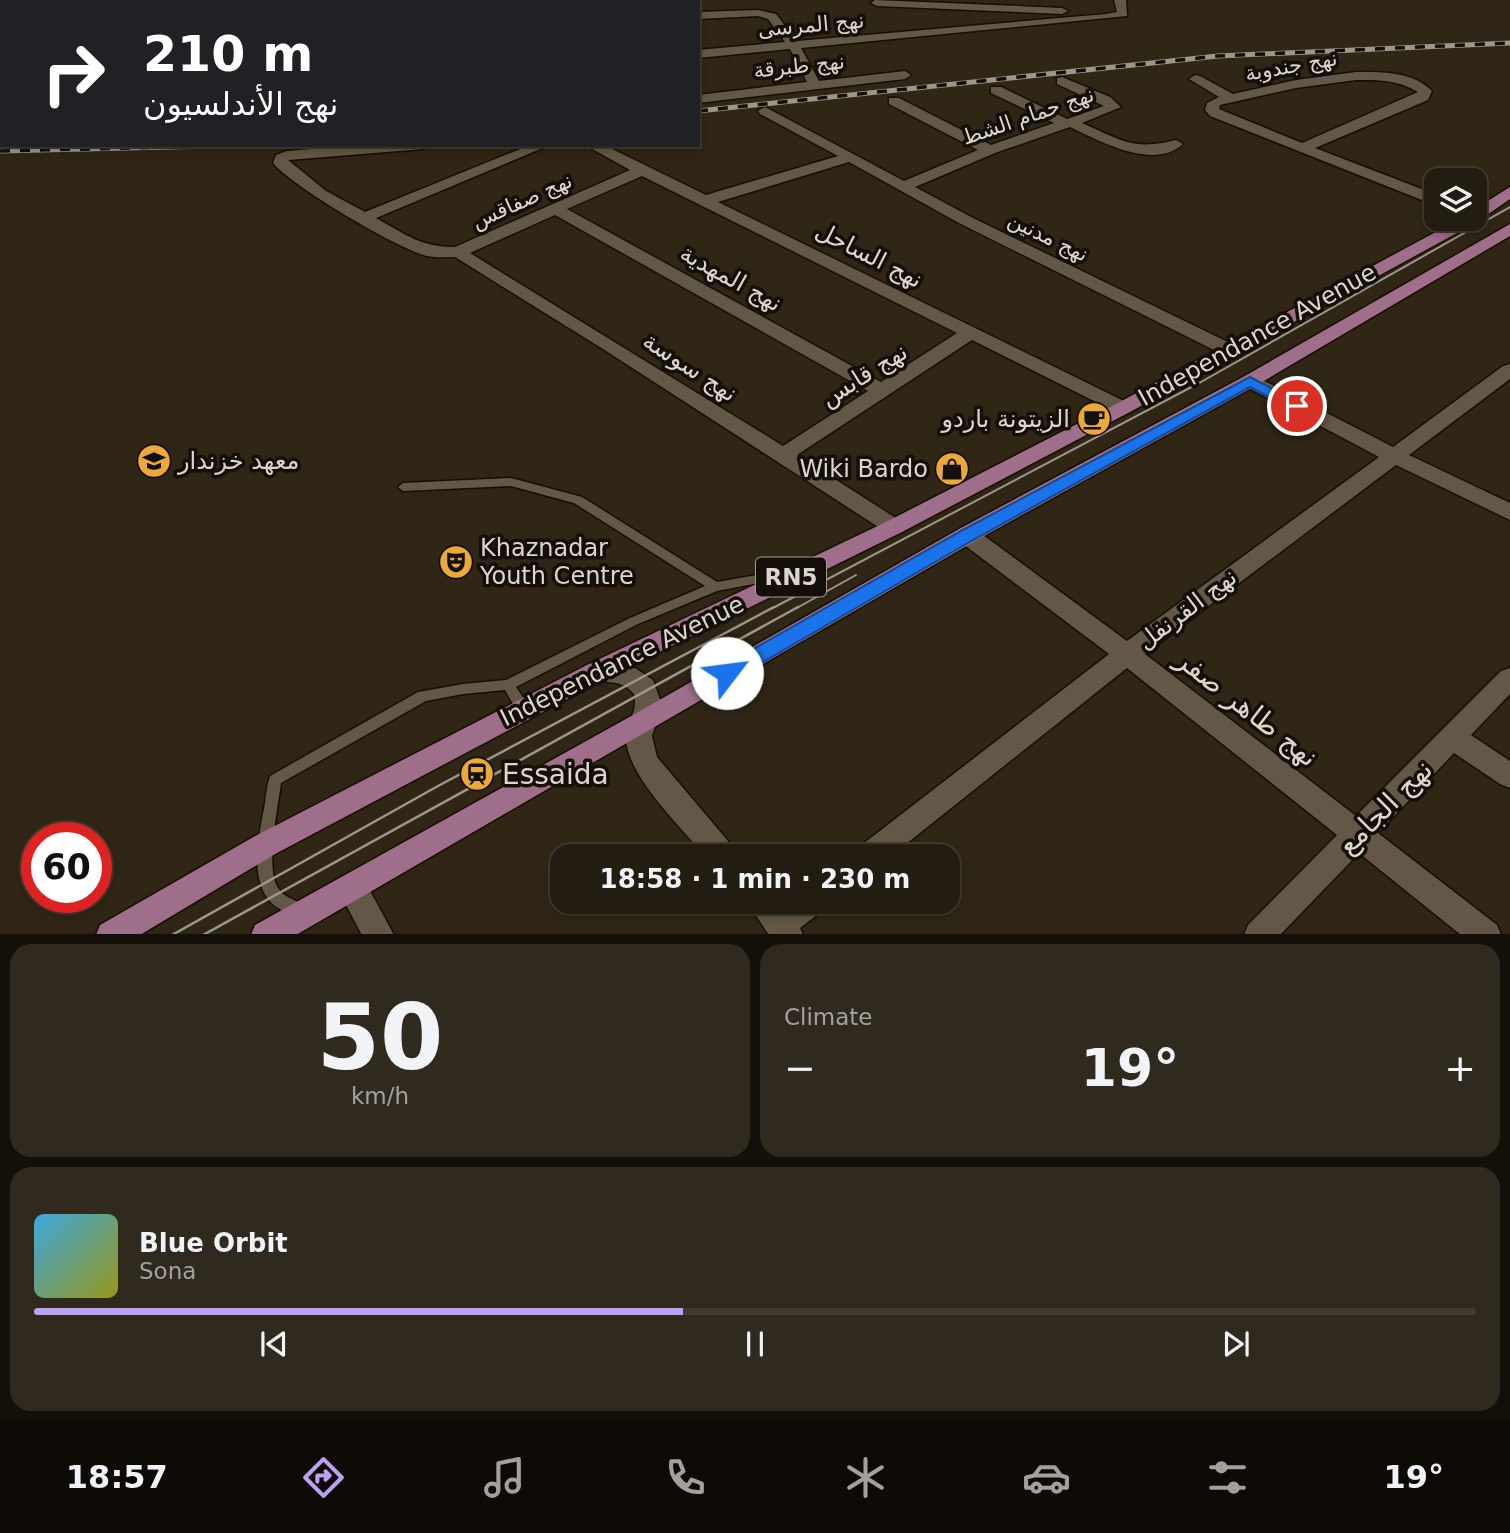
<!DOCTYPE html>
<meta charset="utf-8">
<style>
body{margin:0;font-family:"DejaVu Sans",Cairo,sans-serif;background:#2f291e;color:#f1f3f6;height:100vh;display:flex;flex-direction:column;font-size:26px;white-space:nowrap}
*{box-sizing:border-box;margin:0}
p{font-size:23px;color:#a3a19f}
.icon{flex:none;width:38px;height:38px;fill:none;stroke:currentColor;stroke-width:2;stroke-linecap:round;stroke-linejoin:round}
.map{position:relative;height:934px;overflow:hidden}
.side{display:flex;flex-direction:column;gap:10px;padding:10px;background:#130f09;flex:1}
.side>*{flex:none}
.hud{position:absolute;left:0px;top:0px;width:700px;height:147px;box-shadow:0 4px 10px #0003,0 0 0 2px #403a30;background:#202124;color:#fff;overflow:hidden}
.tools{position:absolute;left:1424px;top:168px;display:grid;gap:14px}
.tools a{display:grid;place-items:center;width:63px;height:63px;border-radius:14px;background:#231c10;box-shadow:0 4px 10px #0003,0 0 0 2px #403a30;font-size:35px}
.speed{position:absolute;left:21px;top:822px;display:flex;gap:14px;font-size:35px;font-weight:700;text-align:center}
.speed>*{display:grid;place-content:center;width:91px;height:91px;border-radius:50%;background:#231c10;box-shadow:0 4px 10px #0003,0 0 0 2px #403a30;line-height:1}
.speed .limit{border:10px solid #d22;background:#fff;color:#111}
.pin{position:absolute;display:grid;place-items:center;width:60px;height:60px;color:#fff;margin:-30px;border:4px solid #fff;border-radius:50%;box-shadow:0 2px 7px #0007}
.me{position:absolute;width:77px;margin:-38px;rotate:60deg;stroke-linejoin:round;filter:drop-shadow(0 0 5px #0008)}
.turn{display:flex;align-items:center;gap:24px;height:147px;padding:0 28px;font-size:32px}
.turn .icon{width:91px;height:91px;stroke-width:2.5}
.turn b{display:block;font-size:49px;line-height:60px}
.big{font-size:52px;font-weight:600;line-height:1.1}
.side .widget{flex:1;display:flex;flex-direction:column;justify-content:center;gap:10px;min-width:0;padding:0 24px;border-radius:21px;background:#2f291e}
.side .dial{align-items:center;gap:0}
.dial b{font-size:91px;line-height:1}
.song{display:flex;align-items:center;gap:21px}
.cover{width:84px;height:84px;border-radius:10px;background:linear-gradient(135deg,hsl(200 70% 55%),hsl(60 70% 35%))}
.played{height:7px;border-radius:4px;background:linear-gradient(90deg,#bca0f2 45%,#403a30 45%)}
.keys{display:flex;justify-content:space-around;direction:ltr}
.heat{display:flex;justify-content:space-between;align-items:center;font-size:38px;direction:ltr}
.side .tiles{flex:1;display:grid;gap:10px;grid-template-columns:1fr 1fr}
.widget:last-child{grid-column:span 2}
.trip{position:absolute;left:550px;top:844px;width:410px;height:70px;border-radius:21px;background:#231c10;box-shadow:0 4px 10px #0003,0 0 0 2px #403a30;font-weight:600;line-height:70px;text-align:center}
.tabs{display:flex;height:112px;justify-content:space-around;align-items:center;background:#0e0b06;color:#a3a19f}
.tabs .icon{width:49px;height:49px}
.tabs .selected{color:#bca0f2}
.tabs b{font-size:32px;color:#f1f3f6}
.map>svg:first-child{display:block}
.lines{fill:none;stroke-linecap:round;stroke-linejoin:round}
.lane-casing{stroke:#170f02;stroke-width:3}
.street-casing{stroke:#170f02;stroke-width:3}
.primary-casing{stroke:#170f02;stroke-width:3}
.lane{fill:#635847;fill-rule:evenodd}
.street{fill:#635847;fill-rule:evenodd}
.primary{fill:#9e6e8a;fill-rule:evenodd}
.tram-far1{stroke:#9d968a;stroke-width:2}
.tram{stroke:#9d968a;stroke-width:2.5}
.rail-casing{stroke:#9d968a;stroke-width:5}
.rail{stroke:#141009;stroke-width:3.5;stroke-dasharray:10;stroke-linecap:butt}
.route{fill:#1a73e8;stroke:#114b97;stroke-width:2}
.labels{text-anchor:middle;dominant-baseline:central;stroke-width:7;stroke-linejoin:round;paint-order:stroke}
.far-street-label{font-size:21px;fill:#dcd6cc;stroke:#141009}
.shield{fill:#141009;stroke:#a09b92;stroke-width:2}
.shield-label{font-size:23px;font-weight:bold;fill:#dcd6cc}
.street-label{font-size:24px;fill:#dcd6cc;stroke:#141009}
.poi-label{font-size:24px;fill:#dcd6cc;stroke:#141009;text-anchor:end}
.near-street-label{font-size:28px;fill:#dcd6cc;stroke:#141009}
.near-poi-label{font-size:28px;fill:#dcd6cc;stroke:#141009;text-anchor:start}
</style>
<div class="map">
<svg width="1510" height="935" viewBox="0 0 1510 935">
<rect width="100%" height="100%" fill="#2f2616"/>
<g class="lines">
<!-- lane casing -->
<g class="lane-casing">
<path id="lane" d="M 511,478 L 582,497 L 717,582 L 785,570 L 789,571 L 791,574 L 789,577 L 785,578 L 717,591 L 638,624 L 516,687 L 531,709 L 529,713 C 516,716 511,699 505,690 L 463,694 L 426,701 L 281,783 C 278,807 265,869 278,888 C 285,900 303,900 309,911 L 306,916 L 301,918 C 290,914 275,909 268,899 C 249,873 260,831 265,803 C 266,794 267,784 270,776 L 418,692 L 463,684 L 506,680 L 630,618 L 705,586 L 574,503 L 511,486 L 403,491 L 398,487 L 403,483 Z"/>
</g>
<!-- street casing -->
<g class="street-casing">
<path id="street" d="M 99,0 L 111,0 L 98,2 Z
M 536,0 L 548,0 L 549,2 L 537,2 Z
M 875,0 L 1062,8 L 1068,11 L 1062,14 L 877,6 L 871,3 Z
M 1114,0 L 1126,0 L 1127,16 L 801,48 L 819,81 L 905,71 L 911,75 L 905,79 L 698,103 L 698,95 L 807,82 L 790,49 L 698,58 L 698,50 L 785,42 L 768,19 L 758,16 L 698,19 L 698,12 L 758,10 L 776,14 L 797,41 L 1106,14 L 1117,12 Z
M 1356,72 C 1382,72 1412,71 1432,91 L 1428,100 L 1315,148 L 1437,195 L 1437,206 L 1210,116 L 1205,110 L 1207,103 L 1219,97 L 1189,79 L 1195,75 L 1200,76 L 1233,94 L 1296,80 ZM 1356,80 C 1380,80 1398,80 1418,92 L 1302,143 L 1219,109 L 1220,105 L 1296,88 Z
M 1062,77 L 1110,97 L 1121,107 L 1082,123 C 1121,140 1133,151 1176,140 L 1183,144 C 1154,171 1099,141 1070,127 L 995,153 L 915,187 L 971,217 L 1238,347 L 1240,351 L 1238,355 L 1224,355 L 959,223 L 849,162 L 718,202 L 1130,404 L 1133,408 L 1130,412 L 1116,412 L 972,340 L 797,455 L 902,522 L 905,527 L 902,532 L 894,535 L 886,532 L 603,349 L 455,257 C 446,257 436,258 427,256 C 396,248 293,187 273,163 L 276,155 L 287,151 L 361,145 L 430,145 L 423,149 L 288,160 L 326,191 L 365,212 L 530,145 L 550,145 L 376,218 C 407,235 420,247 455,247 L 630,170 L 585,145 L 604,145 L 706,195 L 838,156 L 760,114 L 758,111 L 765,107 L 904,181 L 978,150 L 889,104 L 889,98 L 899,98 L 991,145 L 1054,123 L 991,93 L 991,87 L 1001,87 L 1067,119 L 1104,106 L 1057,84 L 1057,78 ZM 642,176 L 957,333 L 881,382 L 567,209 ZM 555,215 L 868,391 L 783,446 L 470,253 Z
M 1510,364 L 1510,379 L 1409,455 L 1510,503 L 1510,520 L 1396,465 L 1145,654 L 1356,816 L 1501,671 L 1510,668 L 1510,694 L 1471,735 L 1510,761 L 1510,788 L 1500,784 L 1454,753 L 1378,833 L 1497,925 L 1501,935 L 1461,935 L 1359,853 L 1280,935 L 1244,935 L 1248,925 L 1337,835 L 1127,668 L 891,856 L 855,856 L 859,847 L 1109,654 L 959,541 L 956,535 L 959,529 L 967,527 L 975,529 L 1127,641 L 1379,457 L 1243,385 L 1240,381 L 1243,377 L 1257,377 L 1393,447 L 1503,366 Z
M 605,661 L 632,666 L 653,680 L 662,705 L 652,736 L 657,757 L 733,847 L 737,856 L 705,856 C 681,827 629,778 626,740 C 624,721 639,715 634,694 C 619,677 605,685 587,679 L 583,672 L 587,665 Z
M 352,874 L 363,878 L 394,935 L 362,935 L 337,888 L 341,878 Z
M 746,901 L 780,901 L 783,905 L 787,901 L 826,901 L 822,911 L 800,928 L 803,935 L 769,935 Z"/>
</g>
<!-- primary casing -->
<g class="primary-casing">
<path id="primary" d="M 310,0 L 340,0 L 308,2 Z
M 366,0 L 396,0 L 364,2 Z
M 0,31 L 2,31 L 2,39 L 0,39 Z
M 1510,187 L 1510,199 L 1477,222 L 1130,412 L 902,532 L 605,679 L 277,853 L 140,935 L 96,935 L 100,925 L 257,835 L 587,665 L 886,522 L 1116,404 L 1460,219 L 1475,219 L 1475,209 Z
M 1510,224 L 1510,236 L 1257,385 L 975,541 L 296,935 L 251,935 L 255,925 L 633,715 L 959,529 L 1243,377 Z"/>
</g>
<!-- lane -->
<use href="#lane" class="lane"/>
<!-- street -->
<use href="#street" class="street"/>
<!-- primary -->
<use href="#primary" class="primary"/>
<!-- tram-far1 -->
<path class="tram-far1" d="M 771,609 L 1201,382 L 1510,207
M 795,609 L 856,575"/>
<!-- tram -->
<path class="tram" d="M 172,935 L 438,786 L 774,607
M 203,935 L 798,607"/>
<!-- rail casing -->
<g class="rail-casing">
<path id="rail" d="M 698,111 L 1218,56 L 1510,43
M 0,151 L 257,145"/>
</g>
<!-- rail -->
<use href="#rail" class="rail"/>
</g>
<!-- route -->
<path class="route" d="M 1250,377 L 1305,406 L 1297,410 L 1292,409 L 1250,387 L 973,540 L 734,679 L 727,681 L 720,679 L 717,673 L 720,668 L 961,531 Z"/>
<!-- icons -->
<defs>
<g id="cafe-disc" transform="scale(1.75)"><circle r="9.5" fill="#eda83b" stroke="#141009"/><path d="M-5.5-4.5H6V0H3Q3 3.5 0 3.5H-2.5Q-5.5 3.5-5.5 0ZM3-3.2v2h1.7v-2ZM-6 4.5H4V6H-6Z" fill="#111"/></g>
<g id="school-disc" transform="scale(1.75)"><circle r="9.5" fill="#eda83b" stroke="#141009"/><path d="M0-5L7-2L0 1L-7-2ZM-4 1L0 2.5L4 1V4Q0 6-4 4Z" fill="#111"/></g>
<g id="shop-disc" transform="scale(1.75)"><circle r="9.5" fill="#eda83b" stroke="#141009"/><path d="M-5-2.5h2.3a2.7 3.5 0 0 1 5.4 0H5L5.5 6h-11ZM-1.5-2.5h3a1.5 2.3 0 0 0-3 0Z" fill="#111"/></g>
<g id="theatre-disc" transform="scale(1.75)"><circle r="9.5" fill="#eda83b" stroke="#141009"/><path d="M-5-5.5Q0-4 5-5.5V0Q5 5 0 6Q-5 5-5 0ZM-3.3-2.5H-1v1.5H-3.3ZM1-2.5H3.3v1.5H1ZM-2.8 1Q0 5.5 2.8 1Z" fill="#111"/></g>
<g id="station-disc" transform="scale(1.75)"><circle r="9.5" fill="#eda83b" stroke="#141009"/><path d="M-3-6H3Q5-6 5-4V2Q5 4 3 4L4.5 6H3L1.5 4h-3L-3 6H-4.5L-3 4Q-5 4-5 2V-4Q-5-6-3-6ZM-3.5-4v3h7v-3ZM-3.5 1v1.5H-2V1ZM2 1v1.5H3.5V1Z" fill="#111"/></g>
</defs>
<g fill-rule="evenodd">
<use href="#cafe-disc" x="1094" y="419"/>
<use href="#school-disc" x="154" y="461"/>
<use href="#shop-disc" x="952" y="469"/>
<use href="#theatre-disc" x="456" y="562"/>
<use href="#station-disc" x="477" y="774"/>
</g>
<g class="labels">
<!-- far-street labels -->
<g class="far-street-label">
<text transform="translate(811 25) rotate(-5)">نهج المرسى</text>
<text transform="translate(799 66) rotate(-6)">نهج طبرقة</text>
<text transform="translate(1291 66) rotate(-10)">نهج جندوبة</text>
<text transform="translate(1028 116) rotate(-19)">نهج حمام الشط</text>
<text transform="translate(522 201) rotate(-24)">نهج صفاقس</text>
<text transform="translate(1048 237) rotate(26)">نهج مدنين</text>
</g>
<!-- shield labels -->
<rect class="shield" x="756" y="557.5" width="70" height="39" rx="5"/>
<g class="shield-label">
<text x="791" y="577">RN5</text>
</g>
<!-- street labels -->
<g class="street-label">
<text transform="translate(869 255) rotate(27)">نهج الساحل</text>
<text transform="translate(731 278) rotate(29)">نهج المهدية</text>
<text transform="translate(1257 335) rotate(-29)">Independance Avenue</text>
<text transform="translate(690 367) rotate(33)">نهج سوسة</text>
<text transform="translate(864 375) rotate(-32)">نهج قابس</text>
<text transform="translate(1187 609) rotate(-37)">نهج القرنفل</text>
<text transform="translate(622 661) rotate(-26)">Independance Avenue</text>
</g>
<!-- poi labels -->
<g class="poi-label">
<text x="1070" y="419">الزيتونة باردو</text>
<text x="178" y="461" text-anchor="start">معهد خزندار</text>
<text x="928" y="469">Wiki Bardo</text>
<text x="480" y="548" text-anchor="start">Khaznadar<tspan x="480" dy="28">Youth Centre</tspan></text>
</g>
<!-- near-street labels -->
<g class="near-street-label">
<text transform="translate(1247 708) rotate(38)">نهج طاهر صفر</text>
<text transform="translate(1385 807) rotate(-45)">نهج الجامع</text>
</g>
<!-- near-poi labels -->
<g class="near-poi-label">
<text x="502" y="774">Essaida</text>
</g>
</g>
</svg>
<div class="tools">
<a><svg class="icon" aria-label="layers" viewBox="0 0 24 24"><path d="M12 4l9 5-9 5-9-5zM3 14l9 5 9-5"/></svg></a>
</div>
<div class="speed"><div class="limit">60</div></div>
<div class="pin" style="left:1297px;top:406px;background:#d93025"><svg class="icon" aria-label="arrive" viewBox="0 0 24 24"><path d="M6 21V4h12l-3 4 3 4H6"/></svg></div>
<svg class="me" style="left:727px;top:673px" viewBox="-20 -20 40 40"><circle r="19" fill="#fff"/><path d="M0-13L10 11 0 6-10 11z" fill="#1a73e8"/></svg>
<div class="trip">18:58 · 1 min · 230 m</div>
<div class="hud">
<div class="turn"><svg class="icon" aria-label="right" viewBox="0 0 24 24"><path d="M7 20v-9h11M14 6l5 5-5 5"/></svg><div><b>210 m</b>نهج الأندلسيون</div></div>
</div>
</div>
<section class="side">
<div class="tiles">
<div class="widget dial"><b>50</b><p>km/h</p></div>
<div class="widget"><p>Climate</p>
<div class="heat"><a>−</a><b class="big">19°</b><a>+</a></div>
</div>
<div class="widget">
<div class="song"><i class="cover"></i><div><b>Blue Orbit</b><p>Sona</p></div></div>
<div class="played"></div>
<div class="keys"><svg class="icon" aria-label="previous" viewBox="0 0 24 24"><path d="M18 5L8 12l10 7zM5 5v14"/></svg><svg class="icon" aria-label="pause" viewBox="0 0 24 24"><path d="M8 5v14M16 5v14"/></svg><svg class="icon" aria-label="next" viewBox="0 0 24 24"><path d="M6 5l10 7-10 7zM19 5v14"/></svg></div>
</div>
</div>
</section>
<nav class="tabs">
<b>18:57</b>
<svg class="icon selected" aria-label="directions" viewBox="0 0 24 24"><path d="M12 3l9 9-9 9-9-9zM9 14v-3h6M13 9l2 2-2 2"/></svg>
<svg class="icon" aria-label="music" viewBox="0 0 24 24"><path d="M9 18V5l10-2v13"/><circle cx="6" cy="18" r="3"/><circle cx="16" cy="16" r="3"/></svg>
<svg class="icon" aria-label="phone" viewBox="0 0 24 24"><path d="M5 4h4l2 5-3 2q2 4 5 5l2-3 5 2v4C11 20 4 13 5 4z"/></svg>
<svg class="icon" aria-label="climate" viewBox="0 0 24 24"><path d="M12 3v18M4 7l16 10M4 17L20 7"/></svg>
<svg class="icon" aria-label="car" viewBox="0 0 24 24"><path d="M5 17H2v-5l4-1 3-4h7l3 4 3 1v5h-3M9 17h6M6 11h13"/><circle cx="7" cy="17" r="2"/><circle cx="17" cy="17" r="2"/></svg>
<svg class="icon" aria-label="filters" viewBox="0 0 24 24"><path d="M4 7h16M4 17h16"/><circle cx="9" cy="7" r="2"/><circle cx="15" cy="17" r="2"/></svg>
<b>19°</b>
</nav>
